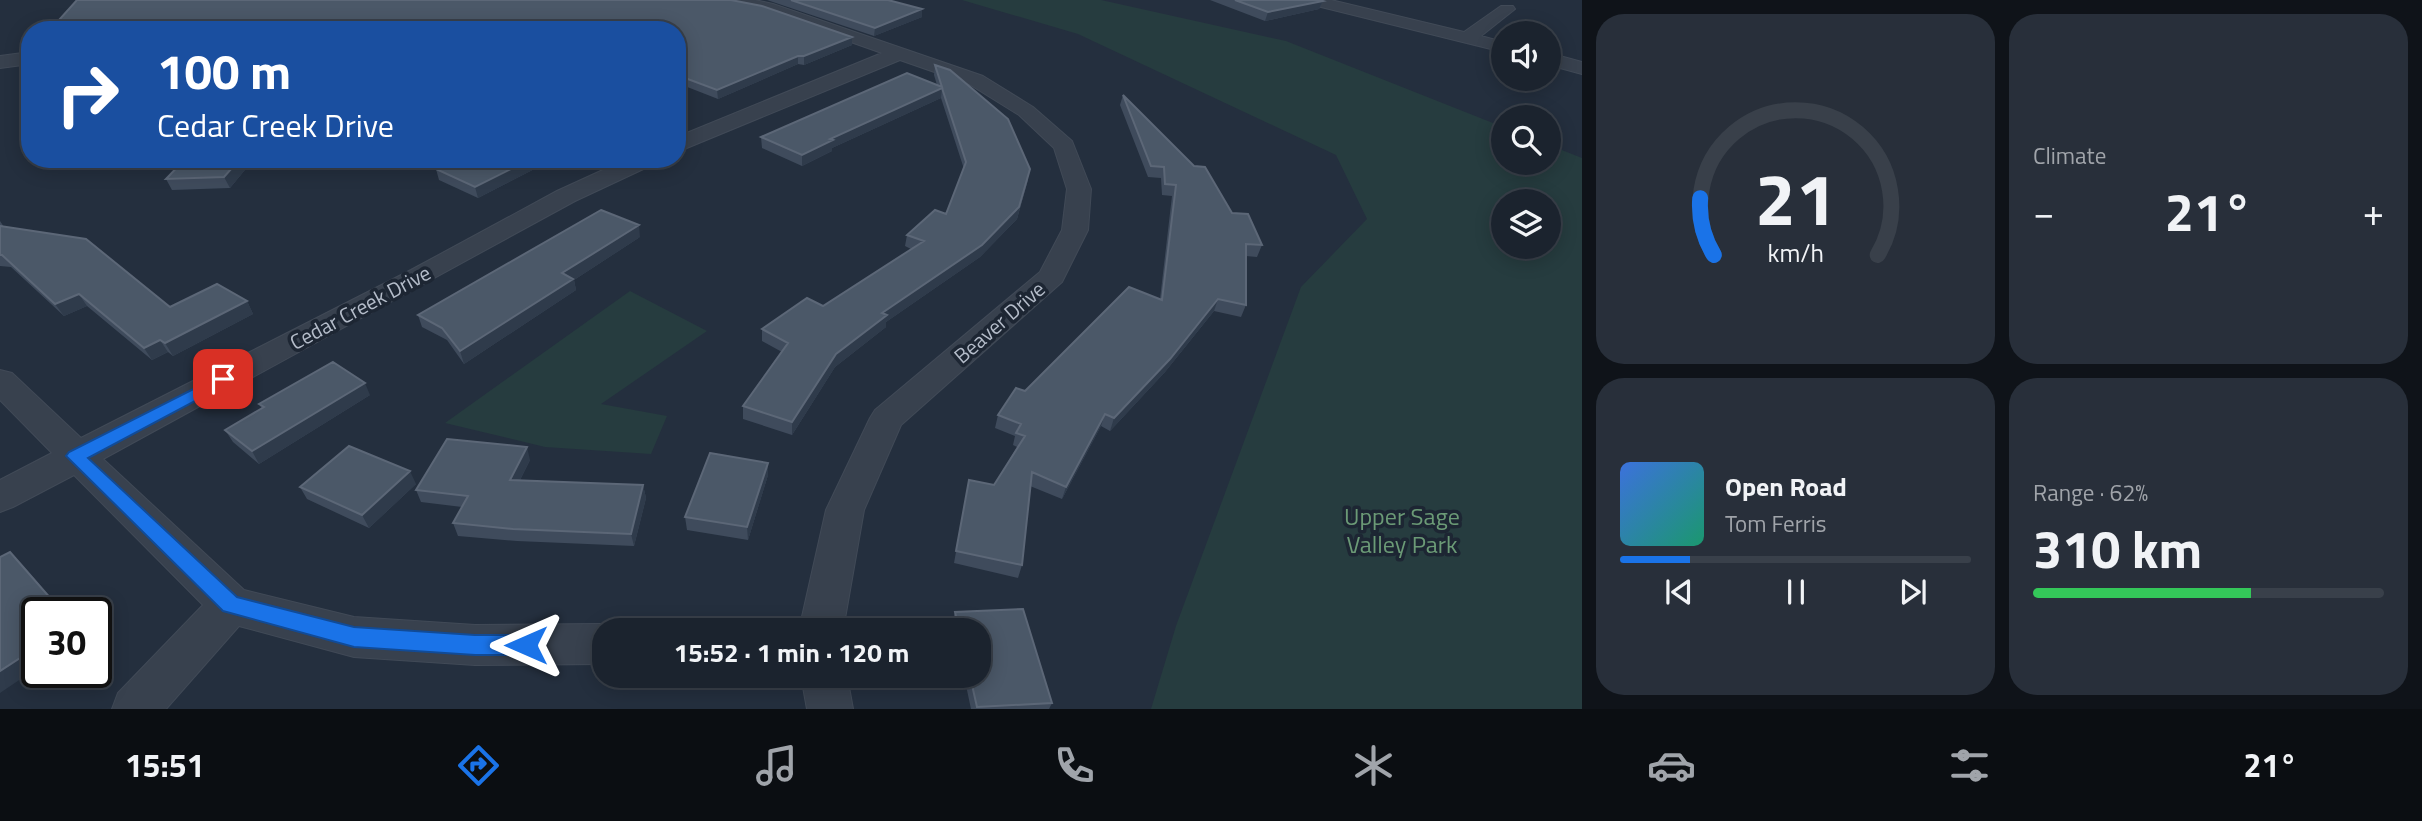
<!DOCTYPE html>
<meta charset="utf-8">
<style>
body{margin:0;font-family:"Titillium Web",sans-serif;background:#282f3a;color:#f1f3f6;height:100vh;display:flex;flex-direction:column;font-size:26px;white-space:nowrap}
*{box-sizing:border-box;margin:0}
p{font-size:23px;color:#a0a4aa}
.icon{flex:none;width:38px;height:38px;fill:none;stroke:currentColor;stroke-width:2;stroke-linecap:round;stroke-linejoin:round}
.map{position:relative;flex:1;overflow:hidden}
.drawer{display:flex;flex-direction:column;gap:14px;padding:14px;background:#0f1319;width:840px}
.drawer>*{flex:none}
.guide{position:absolute;left:21px;top:21px;width:665px;height:147px;border-radius:28px;box-shadow:0 4px 18px #0003,0 0 0 2px #39404a;background:#1a4fa0;color:#fff;overflow:hidden}
.controls{position:absolute;left:1491px;top:21px;display:grid;gap:14px}
.controls a{display:grid;place-items:center;width:70px;height:70px;border-radius:50%;background:#1b232e;box-shadow:0 4px 18px #0003,0 0 0 2px #39404a;font-size:35px}
.speed{position:absolute;left:21px;top:597px;display:flex;gap:14px;font-size:35px;font-weight:700;text-align:center}
.speed>*{display:grid;place-content:center;width:91px;height:91px;border-radius:50%;background:#1b232e;box-shadow:0 4px 18px #0003,0 0 0 2px #39404a;line-height:1}
.speed .limit{border:4px solid #111;border-radius:10px;background:#fff;color:#111}
.pin{position:absolute;display:grid;place-items:center;width:60px;height:60px;color:#fff;margin:-30px;border-radius:14px;box-shadow:0 4px 10px #0006}
.me{position:absolute;width:77px;margin:-38px;rotate:270deg;stroke-linejoin:round;filter:drop-shadow(0 0 5px #0008)}
.turn{display:flex;align-items:center;gap:24px;height:147px;padding:0 21px;font-size:32px}
.turn .icon{width:91px;height:91px;stroke-width:2.5}
.turn b{display:block;font-size:49px;line-height:60px}
.big{font-size:52px;font-weight:700;line-height:1.1}
.drawer .card{flex:1;display:flex;flex-direction:column;justify-content:center;gap:10px;min-width:0;padding:0 24px;border-radius:28px;background:#282f3a}
.drawer .dial{align-items:center;gap:0}
.dial svg{height:182px;overflow:visible;fill:none;stroke:#39404a;stroke-width:7;stroke-linecap:round;text-anchor:middle}
.dial text{fill:#f1f3f6;stroke:none}
.song{display:flex;align-items:center;gap:21px}
.cover{width:84px;height:84px;border-radius:10px;background:linear-gradient(135deg,hsl(220 70% 55%),hsl(160 70% 35%))}
.played{height:7px;border-radius:4px;background:linear-gradient(90deg,#1a73e8 20%,#39404a 20%)}
.keys{display:flex;justify-content:space-around;direction:ltr}
.heat{display:flex;justify-content:space-between;align-items:center;font-size:38px;direction:ltr}
.charge{height:10px;border-radius:5px;background:linear-gradient(90deg,#34c759 62%,#39404a 0)}
.drawer .tiles{flex:1;display:grid;gap:14px;grid-template-columns:repeat(2,1fr)}
.trip{position:absolute;left:592px;top:618px;width:399px;height:70px;border-radius:28px;background:#1b232e;box-shadow:0 4px 18px #0003,0 0 0 2px #39404a;font-weight:700;line-height:70px;text-align:center}
.dock{display:flex;height:112px;justify-content:space-around;align-items:center;background:#0b0e12;color:#a0a4aa}
.dock .icon{width:49px;height:49px}
.dock .active{color:#1a73e8}
.dock b{font-size:32px;color:#f1f3f6}
main{display:flex;flex:1;min-height:0}
.map>svg:first-child{display:block}
.green{fill:#263c3f;fill-rule:evenodd}
.lines{fill:none;stroke-linecap:round;stroke-linejoin:round}
.street-casing{stroke:#414a57;stroke-width:2}
.street{fill:#38414e;fill-rule:evenodd}
.wall{fill:#3f4b5c}
.shaded-wall{fill:#2f3b4b}
.building{fill:#4b5868;stroke:#5c6777;stroke-width:2}
.route{fill:#1a73e8;stroke:#114b97;stroke-width:2}
.labels{text-anchor:middle;dominant-baseline:central;stroke-width:7;stroke-linejoin:round;paint-order:stroke}
.street-label{font-size:21px;fill:#b4bcc9;stroke:#1d2633}
.near-park-label{font-size:24px;fill:#6b9a76;stroke:#1d2633}
</style>
<main>
<div class="map">
<svg width="1582" height="709" viewBox="0 0 1582 709">
<rect width="100%" height="100%" fill="#242f3e"/>
<!-- green -->
<path class="green" d="M 962,0 L 1101,0 L 1286,41 L 1503,127 L 1503,163 L 1549,163 L 1549,145 L 1582,158 L 1582,709 L 1151,709 L 1176,626 L 1301,287 L 1367,219 L 1336,155 L 1078,34 ZM 1503,201 L 1549,201 L 1549,247 L 1503,247 Z
M 630,291 L 707,331 L 601,404 L 667,416 L 651,454 L 545,447 L 445,423 Z"/>
<g class="lines">
<!-- street casing -->
<g class="street-casing">
<path id="street" d="M 720,0 L 755,0 L 773,4 L 983,76 L 1033,107 L 1072,141 L 1091,189 L 1088,230 L 1062,282 L 901,425 L 864,510 L 843,630 L 799,630 L 826,510 L 870,418 L 875,410 L 1040,272 L 1062,230 L 1067,189 L 1054,148 L 1019,115 L 969,84 L 900,60 L 677,152 L 677,137 L 882,53 L 763,11 L 722,3 Z
M 1303,0 L 1331,0 L 1464,32 L 1501,6 L 1513,6 L 1515,9 L 1481,36 L 1503,42 L 1503,52 L 1305,3 Z
M 30,52 L 30,64 L 0,68 L 0,56 Z
M 1549,53 L 1582,62 L 1582,74 L 1549,65 Z
M 627,159 L 657,159 L 654,164 L 575,201 L 103,459 L 244,590 L 354,617 L 475,625 L 604,624 L 620,630 L 604,630 L 604,664 L 475,665 L 354,657 L 239,626 L 166,709 L 112,709 L 118,693 L 203,605 L 74,475 L 13,507 L 0,512 L 0,480 L 52,453 L 0,400 L 0,370 L 12,373 L 81,438 L 411,270 L 557,191 Z
M 801,676 L 847,676 L 853,709 L 807,709 Z"/>
</g>
<!-- street -->
<use href="#street" class="street"/>
</g>
<!-- wall -->
<path class="wall" d="M 77,0 L 852,37 L 852,45 L 804,65 L 798,64 L 718,99 L 677,83 L 677,30 L 50,30 Z
M 767,0 L 888,0 L 922,9 L 922,17 L 874,36 Z
M 1210,0 L 1320,0 L 1323,1 L 1319,9 L 1265,21 Z
M 935,65 L 1028,180 L 1017,219 L 980,257 L 886,322 L 886,327 L 835,367 L 792,435 L 743,419 L 743,406 L 782,352 L 762,341 L 762,329 L 823,306 L 911,249 L 905,246 L 907,235 L 946,214 L 964,169 L 941,98 L 832,148 L 832,151 L 802,166 L 762,148 L 761,137 L 937,85 L 934,75 Z
M 1123,95 L 1262,245 L 1257,257 L 1246,256 L 1246,305 L 1241,317 L 1214,311 L 1165,372 L 1110,431 L 1101,426 L 1062,499 L 1030,486 L 1022,565 L 1018,578 L 954,563 L 969,480 L 994,485 L 1017,447 L 1013,445 L 1015,436 L 995,428 L 998,415 L 1025,391 L 1160,299 L 1172,196 L 1162,195 L 1161,178 L 1148,177 L 1120,105 Z
M 185,159 L 254,159 L 230,188 L 172,190 L 166,179 Z
M 458,159 L 554,159 L 478,198 L 439,180 L 436,169 Z
M 0,221 L 4,227 L 170,307 L 247,301 L 253,314 L 173,356 L 168,352 L 152,360 L 87,306 L 64,316 L 11,267 L 0,266 Z
M 640,237 L 574,280 L 576,290 L 464,364 L 447,340 L 422,327 L 418,315 Z
M 370,395 L 259,464 L 233,442 L 225,430 L 262,409 L 259,404 Z
M 530,460 L 520,480 L 643,485 L 646,498 L 634,546 L 517,541 L 458,536 L 453,523 L 462,507 L 421,502 L 416,490 Z
M 768,475 L 748,540 L 687,530 L 685,517 Z
M 416,484 L 369,528 L 307,499 L 300,487 Z
M 1023,609 L 1052,703 L 1049,709 L 971,709 L 964,676 L 978,676 L 978,630 L 953,630 L 952,625 L 955,612 Z"/>
<!-- shaded-wall -->
<path class="shaded-wall" d="M 1323,1 L 1319,9 L 1265,21 L 1268,12 Z
M 922,9 L 922,17 L 874,36 L 875,28 Z
M 128,25 L 131,30 L 76,30 Z
M 852,37 L 852,45 L 804,65 L 804,56 Z
M 798,56 L 798,64 L 718,99 L 717,90 Z
M 942,88 L 941,98 L 832,148 L 832,151 L 802,166 L 802,155 L 830,139 Z
M 240,159 L 254,159 L 230,188 L 224,177 Z
M 531,159 L 554,159 L 478,198 L 475,187 Z
M 1030,169 L 1017,219 L 980,257 L 886,322 L 886,327 L 835,367 L 792,435 L 792,422 L 836,354 L 882,313 Z
M 639,225 L 640,237 L 574,280 L 576,290 L 464,364 L 460,351 L 562,273 Z
M 79,294 L 87,306 L 64,316 L 55,304 Z
M 1218,299 L 1214,311 L 1165,372 L 1110,431 L 1114,418 Z
M 247,301 L 253,314 L 173,356 L 165,343 Z
M 160,340 L 168,352 L 152,360 L 144,348 Z
M 365,383 L 370,395 L 259,464 L 252,451 Z
M 1105,414 L 1101,426 L 1062,499 L 1066,487 Z
M 527,447 L 530,460 L 514,492 L 510,480 Z
M 768,463 L 768,475 L 748,540 L 747,527 Z
M 410,471 L 416,484 L 369,528 L 362,515 Z
M 643,485 L 646,498 L 634,546 L 631,534 Z
M 10,552 L 22,564 L 63,612 L 41,612 L 37,608 Z
M 37,647 L 37,668 L 0,693 L 0,671 Z"/>
<!-- building -->
<path class="building" d="M 77,0 L 731,0 L 762,6 L 852,37 L 804,56 L 798,56 L 717,90 L 677,75 L 677,30 L 422,30 L 407,27 L 406,30 L 121,30 L 128,25 L 76,30 L 50,30 Z
M 791,0 L 888,0 L 922,9 L 875,28 Z
M 1235,0 L 1320,0 L 1323,1 L 1268,12 Z
M 935,65 L 950,70 L 1008,119 L 1030,169 L 1019,207 L 982,245 L 882,313 L 887,315 L 836,354 L 792,422 L 743,406 L 788,343 L 762,329 L 807,298 L 823,306 L 924,241 L 907,235 L 935,210 L 946,214 L 966,162 L 942,88 L 830,139 L 833,140 L 802,155 L 761,137 L 907,73 L 942,87 Z
M 1123,95 L 1194,166 L 1205,167 L 1232,213 L 1248,214 L 1262,245 L 1246,244 L 1246,305 L 1218,299 L 1170,359 L 1114,418 L 1105,414 L 1066,487 L 1032,472 L 1022,565 L 956,551 L 969,480 L 994,485 L 1025,436 L 1016,433 L 1021,424 L 998,415 L 1016,388 L 1025,391 L 1129,287 L 1162,300 L 1176,185 L 1165,184 L 1164,167 L 1151,166 Z
M 185,159 L 240,159 L 224,177 L 166,179 Z
M 458,159 L 531,159 L 475,187 L 436,169 Z
M 601,210 L 639,225 L 562,273 L 573,279 L 460,351 L 442,328 L 418,315 Z
M 0,226 L 86,239 L 170,307 L 217,284 L 247,301 L 165,343 L 160,340 L 144,348 L 79,294 L 55,304 L 2,255 L 0,255 Z
M 333,362 L 365,383 L 252,451 L 225,430 L 264,407 L 259,404 Z
M 447,439 L 527,447 L 510,480 L 643,485 L 631,534 L 513,529 L 453,523 L 468,496 L 416,490 Z
M 349,446 L 410,471 L 362,515 L 300,487 Z
M 710,453 L 768,463 L 747,527 L 685,517 Z
M 10,552 L 52,600 L 37,608 L 41,612 L 37,612 L 37,647 L 0,671 L 0,557 Z
M 1023,609 L 1052,703 L 977,707 L 970,676 L 978,676 L 978,630 L 959,630 L 955,612 Z"/>
<!-- route -->
<path class="route" d="M 223,374 L 229,375 L 232,379 L 229,383 L 88,458 L 237,597 L 354,627 L 475,635 L 526,635 L 534,638 L 538,645 L 534,652 L 526,655 L 475,655 L 354,647 L 223,611 L 66,456 L 69,452 Z"/>
<g class="labels">
<!-- street labels -->
<g class="street-label">
<text transform="translate(360 307) rotate(-28)">Cedar Creek Drive</text>
<text transform="translate(999 322) rotate(-41)">Beaver Drive</text>
</g>
<!-- near-park labels -->
<g class="near-park-label">
<text x="1402" y="516">Upper Sage<tspan x="1402" dy="28">Valley Park</tspan></text>
</g>
</g>
</svg>
<div class="controls">
<a><svg class="icon" aria-label="sound" viewBox="0 0 24 24"><path d="M4 9h4l5-4v14l-5-4H4zM17 9q2 3 0 6"/></svg></a>
<a><svg class="icon" aria-label="search" viewBox="0 0 24 24"><circle cx="10" cy="10" r="6"/><path d="M15 15l6 6"/></svg></a>
<a><svg class="icon" aria-label="layers" viewBox="0 0 24 24"><path d="M12 4l9 5-9 5-9-5zM3 14l9 5 9-5"/></svg></a>
</div>
<div class="speed"><div class="limit">30</div></div>
<div class="pin" style="left:223px;top:379px;background:#d93025"><svg class="icon" aria-label="arrive" viewBox="0 0 24 24"><path d="M6 21V4h12l-3 4 3 4H6"/></svg></div>
<svg class="me" style="left:526px;top:645px" viewBox="-20 -20 40 40"><path d="M0-17L14 15 0 8-14 15z" fill="#1a73e8" stroke="#fff" stroke-width="4"/></svg>
<div class="trip">15:52 · 1 min · 120 m</div>
<div class="guide">
<div class="turn"><svg class="icon" aria-label="right" viewBox="0 0 24 24"><path d="M7 20v-9h11M14 6l5 5-5 5"/></svg><div><b>100 m</b>Cedar Creek Drive</div></div>
</div>
</div>
<section class="drawer">
<div class="tiles">
<div class="card dial"><svg viewBox="0 0 100 80">
<path d="M14 69A42 42 0 1 1 86 69"/>
<path d="M14 69A42 42 0 0 1 8 44" stroke="#1a73e8"/>
<text x="50" y="56" font-size="32" font-weight="700">21</text>
<text x="50" y="72" font-size="11">km/h</text>
</svg></div>
<div class="card"><p>Climate</p>
<div class="heat"><a>−</a><b class="big">21°</b><a>+</a></div>
</div>
<div class="card">
<div class="song"><i class="cover"></i><div><b>Open Road</b><p>Tom Ferris</p></div></div>
<div class="played"></div>
<div class="keys"><svg class="icon" aria-label="previous" viewBox="0 0 24 24"><path d="M18 5L8 12l10 7zM5 5v14"/></svg><svg class="icon" aria-label="pause" viewBox="0 0 24 24"><path d="M8 5v14M16 5v14"/></svg><svg class="icon" aria-label="next" viewBox="0 0 24 24"><path d="M6 5l10 7-10 7zM19 5v14"/></svg></div>
</div>
<div class="card"><p>Range · 62%</p><b class="big">310 km</b><div class="charge"></div></div>
</div>
</section>
</main>
<nav class="dock">
<b>15:51</b>
<svg class="icon active" aria-label="directions" viewBox="0 0 24 24"><path d="M12 3l9 9-9 9-9-9zM9 14v-3h6M13 9l2 2-2 2"/></svg>
<svg class="icon" aria-label="music" viewBox="0 0 24 24"><path d="M9 18V5l10-2v13"/><circle cx="6" cy="18" r="3"/><circle cx="16" cy="16" r="3"/></svg>
<svg class="icon" aria-label="phone" viewBox="0 0 24 24"><path d="M5 4h4l2 5-3 2q2 4 5 5l2-3 5 2v4C11 20 4 13 5 4z"/></svg>
<svg class="icon" aria-label="climate" viewBox="0 0 24 24"><path d="M12 3v18M4 7l16 10M4 17L20 7"/></svg>
<svg class="icon" aria-label="car" viewBox="0 0 24 24"><path d="M5 17H2v-5l4-1 3-4h7l3 4 3 1v5h-3M9 17h6M6 11h13"/><circle cx="7" cy="17" r="2"/><circle cx="17" cy="17" r="2"/></svg>
<svg class="icon" aria-label="filters" viewBox="0 0 24 24"><path d="M4 7h16M4 17h16"/><circle cx="9" cy="7" r="2"/><circle cx="15" cy="17" r="2"/></svg>
<b>21°</b>
</nav>
